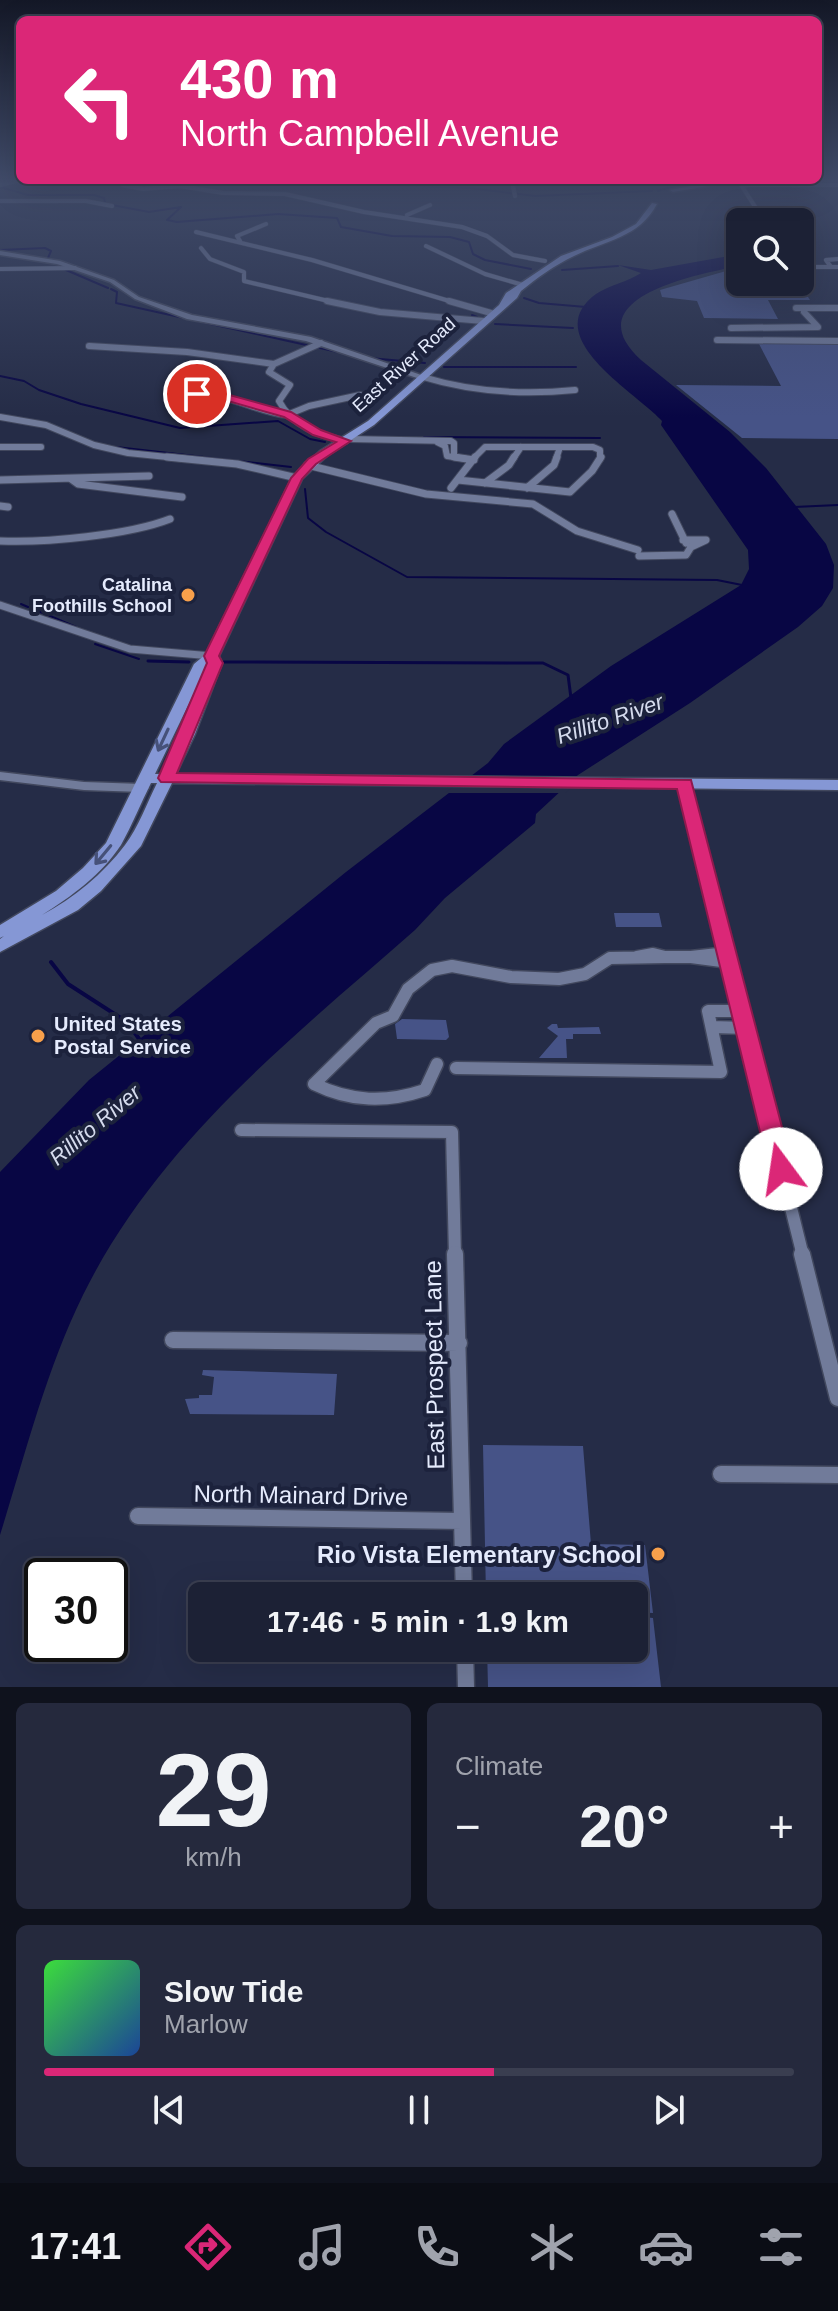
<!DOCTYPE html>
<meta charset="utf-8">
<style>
body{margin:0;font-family:Helvetica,sans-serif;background:#25293d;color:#f1f3f6;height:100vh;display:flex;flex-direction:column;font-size:30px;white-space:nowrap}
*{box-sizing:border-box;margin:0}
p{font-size:26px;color:#a0a3ad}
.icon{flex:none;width:44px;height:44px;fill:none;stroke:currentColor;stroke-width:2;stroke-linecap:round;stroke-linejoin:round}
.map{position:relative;height:1687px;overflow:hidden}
.panel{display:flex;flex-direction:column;gap:16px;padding:16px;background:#0f121d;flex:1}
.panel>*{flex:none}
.top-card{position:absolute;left:16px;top:16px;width:806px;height:168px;border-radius:12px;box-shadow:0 8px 32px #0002,0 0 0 2px #3a3e50;background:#db2777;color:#fff;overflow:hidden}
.tools{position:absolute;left:726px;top:208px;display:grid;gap:16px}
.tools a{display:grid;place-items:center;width:88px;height:88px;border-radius:12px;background:#1c2135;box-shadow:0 8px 32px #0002,0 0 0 2px #3a3e50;font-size:40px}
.speed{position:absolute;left:24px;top:1558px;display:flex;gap:16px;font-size:40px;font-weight:700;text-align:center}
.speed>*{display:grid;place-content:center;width:104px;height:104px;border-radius:50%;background:#1c2135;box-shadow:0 8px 32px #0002,0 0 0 2px #3a3e50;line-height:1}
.speed .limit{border:4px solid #111;border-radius:12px;background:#fff;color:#111}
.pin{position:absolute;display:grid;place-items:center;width:68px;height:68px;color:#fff;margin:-34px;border:4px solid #fff;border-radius:50%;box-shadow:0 2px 8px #0007}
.me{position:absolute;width:88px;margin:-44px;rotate:346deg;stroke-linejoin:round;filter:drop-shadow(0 0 6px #0008)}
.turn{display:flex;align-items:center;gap:28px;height:168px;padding:0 32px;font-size:36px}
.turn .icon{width:104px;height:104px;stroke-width:2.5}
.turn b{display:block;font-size:56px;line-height:68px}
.big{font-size:60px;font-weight:700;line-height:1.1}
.panel .widget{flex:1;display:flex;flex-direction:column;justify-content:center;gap:12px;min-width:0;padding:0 28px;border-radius:12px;background:#25293d}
.panel .dial{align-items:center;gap:0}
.dial b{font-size:104px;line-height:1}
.song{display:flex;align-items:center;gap:24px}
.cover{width:96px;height:96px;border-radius:12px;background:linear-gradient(135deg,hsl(120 70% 55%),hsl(220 70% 35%))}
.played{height:8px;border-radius:4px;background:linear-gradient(90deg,#db2777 60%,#3a3e50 60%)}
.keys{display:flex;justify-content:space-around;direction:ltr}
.heat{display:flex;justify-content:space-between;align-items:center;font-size:44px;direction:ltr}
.panel .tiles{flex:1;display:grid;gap:16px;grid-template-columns:1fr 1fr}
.widget:last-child{grid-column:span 2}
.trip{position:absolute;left:188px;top:1582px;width:460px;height:80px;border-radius:12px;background:#1c2135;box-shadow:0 8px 32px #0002,0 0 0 2px #3a3e50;font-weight:700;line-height:80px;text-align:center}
.dock{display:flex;height:128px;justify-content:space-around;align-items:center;background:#0b0d15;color:#a0a3ad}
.dock .icon{width:56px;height:56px}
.dock .active{color:#db2777}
.dock b{font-size:36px;color:#f1f3f6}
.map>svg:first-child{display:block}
.green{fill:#465387}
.water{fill:#080644}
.pier{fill:#252c47}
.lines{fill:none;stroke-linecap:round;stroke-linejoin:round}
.stream-far2{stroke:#080644;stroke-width:2}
.stream-far1{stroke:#080644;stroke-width:3}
.stream{stroke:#080644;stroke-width:4}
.street-far5-casing{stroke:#42485e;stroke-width:5}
.street-far4-casing{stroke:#42485e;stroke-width:8}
.street-far3-casing{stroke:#42485e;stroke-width:9}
.street-far2-casing{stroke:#42485e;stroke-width:12}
.street-far1-casing{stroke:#42485e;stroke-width:15}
.street-casing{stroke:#42485e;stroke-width:19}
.secondary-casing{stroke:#42485e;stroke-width:3}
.primary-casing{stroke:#42485e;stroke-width:3}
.street-far5{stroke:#717b9a;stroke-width:4}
.street-far4{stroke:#717b9a;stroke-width:6}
.street-far3{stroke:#717b9a;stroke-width:7}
.street-far2{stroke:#717b9a;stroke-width:9}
.street-far1{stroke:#717b9a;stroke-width:12}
.street{stroke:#717b9a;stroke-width:16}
.secondary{fill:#717b9a;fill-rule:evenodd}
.primary{fill:#8597d5;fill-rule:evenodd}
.oneway{stroke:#465179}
.route{fill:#db2777;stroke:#8e194d;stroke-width:2}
.poi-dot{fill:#f8a04b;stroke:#1c223c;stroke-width:3}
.labels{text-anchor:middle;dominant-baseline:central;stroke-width:8;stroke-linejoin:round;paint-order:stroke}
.far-street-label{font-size:18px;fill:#e5ebfd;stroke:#1c223c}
.far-poi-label{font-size:18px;font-weight:bold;fill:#e5ebfd;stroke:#1c223c;text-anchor:end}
.poi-label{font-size:20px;font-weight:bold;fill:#e5ebfd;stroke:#1c223c;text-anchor:start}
.water-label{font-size:22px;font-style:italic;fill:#d5dbee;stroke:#1c223c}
.near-street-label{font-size:24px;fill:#e5ebfd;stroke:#1c223c}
.near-poi-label{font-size:24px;font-weight:bold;fill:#e5ebfd;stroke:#1c223c;text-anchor:end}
</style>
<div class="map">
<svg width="838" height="1687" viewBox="0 0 838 1687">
<rect width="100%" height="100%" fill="#252c47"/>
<!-- green -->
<path class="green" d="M 740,267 L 740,282 L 798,282 L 810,300 L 768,300 L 778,319 L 704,318 L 697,301 L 662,297 L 660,290 Z
M 758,342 L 838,343 L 838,439 L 742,438 L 676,385 L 781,386 Z
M 614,913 L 659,913 L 662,927 L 616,927 Z
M 402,1019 L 446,1020 L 449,1037 L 446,1040 L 397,1039 L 395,1024 Z
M 552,1024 L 557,1024 L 558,1028 L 599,1027 L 601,1034 L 573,1034 L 573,1039 L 566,1039 L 567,1058 L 539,1058 L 558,1036 L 547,1028 Z
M 203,1370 L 337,1374 L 334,1415 L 190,1414 L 185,1399 L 199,1398 L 199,1395 L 212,1395 L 214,1377 L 202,1375 Z
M 483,1445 L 583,1446 L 591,1544 L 645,1545 L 653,1613 L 634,1612 L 634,1596 L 486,1596 Z
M 634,1616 L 653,1618 L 661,1687 L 488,1687 L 487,1648 L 634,1648 Z"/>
<!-- water -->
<path class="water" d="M 740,254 L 740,266 C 697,274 573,298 641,360 L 730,432 L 766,468 L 826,544 L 834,565 L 833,588 L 822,606 L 798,627 L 690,703 L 578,775 L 536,814 L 535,823 L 445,898 L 415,930 C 291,1039 158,1143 83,1295 C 46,1370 25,1455 0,1535 L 0,1172 L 89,1080 L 346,872 L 488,763 L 504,744 L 611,666 L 741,585 L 749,569 L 748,550 L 661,425 L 662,421 C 637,393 537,337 596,294 C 609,285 628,282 641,273 L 618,265 L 651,270 Z"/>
<!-- pier -->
<path class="pier" d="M 468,775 L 583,777 L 565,793 L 445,793 Z"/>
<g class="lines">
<!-- stream-far2 -->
<path class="stream-far2" d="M 285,181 L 470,188 L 535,196 L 652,191
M 761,183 L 826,183
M 831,183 L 838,183
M 0,187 L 28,195 L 94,195 L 104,198 L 105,203
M 663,189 L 699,181
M 658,191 L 661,190
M 112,205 L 149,212 L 181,207 L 167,220 L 177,222 L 278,214 L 337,218 L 341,227 L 392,236 L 450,237 L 469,242 L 473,254 L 485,260 L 531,269
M 0,250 L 45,248 L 51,251 L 48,258
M 66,270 L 108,288
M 562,270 L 618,266
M 111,289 L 117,292 L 116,303 L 338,352
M 524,298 L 539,303 L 586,307
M 472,315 L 477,317
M 495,324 L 573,328
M 369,358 L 425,363
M 444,367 L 576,367
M 0,376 L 24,381 L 39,390 L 81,404 L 180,428 L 278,421 L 310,439 L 325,442
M 424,437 L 600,438
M 116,447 L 291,467
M 305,489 L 308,518 L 326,532 L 407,577 L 717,580 L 742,585
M 794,507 L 838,505
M 21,604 L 28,607
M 36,610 L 76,627
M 95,644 L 139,659"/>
<!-- stream-far1 -->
<path class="stream-far1" d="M 148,661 L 189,662
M 224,662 L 543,663 L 568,675 L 571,698"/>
<!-- stream -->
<path class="stream" d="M 51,962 L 68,984 L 127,1022 L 142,1043"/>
<!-- street-far5 casing -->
<g class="street-far5-casing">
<path id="street-far5" d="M 185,181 L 180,186 L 223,193 L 285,194 L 364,212 L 462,227 L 487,236 L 513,255 L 545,261 L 528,258
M 512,181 L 515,196
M 0,185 L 16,181
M 123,185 L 143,189 L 180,186
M 741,185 L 838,185
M 741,185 L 765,222
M 0,201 L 86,201 L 112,206
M 407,215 L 430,205
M 196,232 L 312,260 L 456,303
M 240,241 L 237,236 L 266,224
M 426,246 L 485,274 L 523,285
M 201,248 L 210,259 L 244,272 L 244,281 L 337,303
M 800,267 L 838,267
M 831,267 L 826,260 L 838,259
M 0,269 L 75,268"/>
</g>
<!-- street-far4 casing -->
<g class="street-far4-casing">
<path id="street-far4" d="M 327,301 L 380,312 L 483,321
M 449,301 L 491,313
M 796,308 L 838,308
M 731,328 L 818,327 L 804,312
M 717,340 L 838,341
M 321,343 L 274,364 L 269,372 L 290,385 L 279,401 C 292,426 319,435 345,441
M 89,346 L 187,352 L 274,364
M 423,377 C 472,392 524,395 575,390
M 197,394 C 229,393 256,412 287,415
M 287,415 L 309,406 L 360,395
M 0,417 L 46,425 L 94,445 L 128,453 L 187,459
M 349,439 L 451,441 L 454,443 L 454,457
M 437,442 L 445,446 L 447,456 L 467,459
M 0,447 L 41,447
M 473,459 L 485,447 L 593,447 L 600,450 L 600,459
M 513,459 L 521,447
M 556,459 L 560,447"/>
</g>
<!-- street-far3 casing -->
<g class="street-far3-casing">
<path id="street-far3" d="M 167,457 L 237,464 L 297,478
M 454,457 L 474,460
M 307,465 L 426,494 L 533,504 L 577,531 L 638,550
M 71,479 L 78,484 L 182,497
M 0,480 L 149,476
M 458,480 L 570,492 L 592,471 L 601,457
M 485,483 L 509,465 L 514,457
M 451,488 L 475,457
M 527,488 L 554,465 L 557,457
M 0,506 L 8,507
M 672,514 L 686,543
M 683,540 L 706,540 L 691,547
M 0,541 C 45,543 129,535 170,519
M 639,556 L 686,555 L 691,547
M 0,605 L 130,649 L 212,656"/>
</g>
<!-- street-far2 casing -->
<g class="street-far2-casing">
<path id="street-far2" d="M 685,784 L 719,920"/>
</g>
<!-- street-far1 casing -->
<g class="street-far1-casing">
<path id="street-far1" d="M 719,918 L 803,1256
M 727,953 L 691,957 L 729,962
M 665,957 L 691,957
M 712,1027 L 746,1028
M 437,1064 L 425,1090 C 386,1103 351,1102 314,1084 L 376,1023 L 393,1016 L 408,989 L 432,970 L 452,966 L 511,977 L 559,979 L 585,974 L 610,958 L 665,957 L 653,954 L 637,957
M 456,1068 L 721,1072 L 708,1011 L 742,1011
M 241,1130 L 452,1132 L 455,1256"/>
</g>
<!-- street casing -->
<g class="street-casing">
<path id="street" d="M 455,1254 L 464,1596
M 802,1254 L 838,1398
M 173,1340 L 459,1343
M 721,1474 L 838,1475
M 138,1516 L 462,1521
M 465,1648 L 466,1687"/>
</g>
<!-- secondary casing -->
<g class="secondary-casing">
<path id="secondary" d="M 0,251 L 60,261 L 114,280 L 139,297 L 192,315 L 311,337 L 427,377 L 420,379 L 306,341 L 187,319 L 135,299 L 110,282 L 57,264 L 0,255 Z
M 0,772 L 84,782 L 142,784 L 149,788 L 142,792 L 84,790 L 0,780 Z"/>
</g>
<!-- primary casing -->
<g class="primary-casing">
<path id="primary" d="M 718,181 L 794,181 L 720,184 L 673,192 L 670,190 Z
M 652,203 L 657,204 C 639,238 606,240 574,256 C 555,265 537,278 521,291 L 517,298 L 374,425 L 328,455 L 302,479 L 219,656 L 222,663 L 195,734 L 176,774 L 838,780 L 838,790 L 172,783 L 141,846 L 101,891 L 78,910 L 0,952 L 0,939 L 4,936 L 0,938 L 0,925 L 56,891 L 83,868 L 106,843 L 194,664 L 206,654 L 293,476 L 320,451 L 368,421 L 499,305 L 506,293 L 561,256 L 612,237 L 636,224 ZM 207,666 L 181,734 L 161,774 L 155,774 ZM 151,783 L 157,783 C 147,803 138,828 125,845 C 103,874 74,898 42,915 C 71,897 102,874 121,845 C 132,825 141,803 151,783 Z"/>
</g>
<!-- street-far5 -->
<use href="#street-far5" class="street-far5"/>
<!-- street-far4 -->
<use href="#street-far4" class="street-far4"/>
<!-- street-far3 -->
<use href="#street-far3" class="street-far3"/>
<!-- street-far2 -->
<use href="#street-far2" class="street-far2"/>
<!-- street-far1 -->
<use href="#street-far1" class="street-far1"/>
<!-- street -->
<use href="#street" class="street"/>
<!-- secondary -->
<use href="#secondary" class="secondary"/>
<!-- primary -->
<use href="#primary" class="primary"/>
</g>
<!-- one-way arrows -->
<defs><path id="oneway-shaft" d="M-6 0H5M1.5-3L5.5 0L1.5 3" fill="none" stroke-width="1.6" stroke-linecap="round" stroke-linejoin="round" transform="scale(2)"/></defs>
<g class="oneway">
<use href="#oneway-shaft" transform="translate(163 740) rotate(115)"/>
<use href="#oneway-shaft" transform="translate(103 855) rotate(130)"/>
</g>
<!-- sky -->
<linearGradient id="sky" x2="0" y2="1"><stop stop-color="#141827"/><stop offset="0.43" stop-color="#404b69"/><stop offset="1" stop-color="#404b69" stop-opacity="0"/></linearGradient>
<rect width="838" height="417" fill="url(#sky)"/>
<!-- route -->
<path class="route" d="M 197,391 L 215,391 L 291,412 L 321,430 L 351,441 L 316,464 L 302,479 L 219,656 L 223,663 L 177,773 L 691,780 L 793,1169 L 789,1176 L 781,1178 L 773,1176 L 769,1169 L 677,789 L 161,782 L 158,778 L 207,663 L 204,656 L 291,478 L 308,459 L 336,442 L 313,435 L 284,417 L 214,397 L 193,396 L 191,394 Z"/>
<!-- markers -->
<g class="poi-dot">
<circle cx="188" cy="595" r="8"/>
<circle cx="38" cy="1036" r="8"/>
<circle cx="658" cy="1554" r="8"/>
</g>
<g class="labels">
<!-- far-street labels -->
<g class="far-street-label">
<text transform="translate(404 365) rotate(-42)">East River Road</text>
</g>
<!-- far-poi labels -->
<g class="far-poi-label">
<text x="172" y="585">Catalina<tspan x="172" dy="21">Foothills School</tspan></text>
</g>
<!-- poi labels -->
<g class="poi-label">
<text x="54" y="1024">United States<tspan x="54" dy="23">Postal Service</tspan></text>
</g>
<!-- water labels -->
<g class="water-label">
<text transform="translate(610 719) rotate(-19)">Rillito River</text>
<text transform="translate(95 1125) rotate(-40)">Rillito River</text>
</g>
<!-- near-street labels -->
<g class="near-street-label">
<text transform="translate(434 1365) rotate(-91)">East Prospect Lane</text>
<text transform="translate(301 1495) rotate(1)">North Mainard Drive</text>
</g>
<!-- near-poi labels -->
<g class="near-poi-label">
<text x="642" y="1554">Rio Vista Elementary School</text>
</g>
</g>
</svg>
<div class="tools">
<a><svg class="icon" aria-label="search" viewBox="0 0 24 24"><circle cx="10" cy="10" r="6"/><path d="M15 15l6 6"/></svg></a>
</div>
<div class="speed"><div class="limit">30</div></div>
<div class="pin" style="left:197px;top:394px;background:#d93025"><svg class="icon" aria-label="arrive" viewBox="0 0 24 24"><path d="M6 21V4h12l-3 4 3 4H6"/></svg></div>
<svg class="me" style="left:781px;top:1169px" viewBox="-20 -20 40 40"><circle r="19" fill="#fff"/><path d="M0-13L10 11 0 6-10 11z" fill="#db2777"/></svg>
<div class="trip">17:46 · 5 min · 1.9 km</div>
<div class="top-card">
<div class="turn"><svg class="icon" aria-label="left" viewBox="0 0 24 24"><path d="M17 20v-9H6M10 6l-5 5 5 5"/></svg><div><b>430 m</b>North Campbell Avenue</div></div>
</div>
</div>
<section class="panel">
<div class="tiles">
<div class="widget dial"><b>29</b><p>km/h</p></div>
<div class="widget"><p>Climate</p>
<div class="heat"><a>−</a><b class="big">20°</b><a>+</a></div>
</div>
<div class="widget">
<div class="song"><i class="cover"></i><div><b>Slow Tide</b><p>Marlow</p></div></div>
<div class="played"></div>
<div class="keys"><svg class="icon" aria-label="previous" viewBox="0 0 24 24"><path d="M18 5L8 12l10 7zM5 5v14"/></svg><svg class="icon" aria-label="pause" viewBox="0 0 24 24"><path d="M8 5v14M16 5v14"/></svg><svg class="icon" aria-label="next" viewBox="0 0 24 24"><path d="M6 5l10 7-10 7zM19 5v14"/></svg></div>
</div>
</div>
</section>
<nav class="dock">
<b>17:41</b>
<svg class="icon active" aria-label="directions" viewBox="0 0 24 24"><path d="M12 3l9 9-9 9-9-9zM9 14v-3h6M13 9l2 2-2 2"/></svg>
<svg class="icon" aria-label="music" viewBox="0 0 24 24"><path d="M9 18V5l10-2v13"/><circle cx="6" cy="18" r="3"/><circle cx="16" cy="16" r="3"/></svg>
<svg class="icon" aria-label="phone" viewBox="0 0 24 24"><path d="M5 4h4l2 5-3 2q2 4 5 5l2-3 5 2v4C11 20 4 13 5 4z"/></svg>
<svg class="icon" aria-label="climate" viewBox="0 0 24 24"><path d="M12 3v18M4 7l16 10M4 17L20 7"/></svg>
<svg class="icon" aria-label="car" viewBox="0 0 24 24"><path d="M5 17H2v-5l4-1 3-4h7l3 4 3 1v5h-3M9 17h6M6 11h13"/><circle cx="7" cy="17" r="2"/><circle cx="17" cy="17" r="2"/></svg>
<svg class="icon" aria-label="filters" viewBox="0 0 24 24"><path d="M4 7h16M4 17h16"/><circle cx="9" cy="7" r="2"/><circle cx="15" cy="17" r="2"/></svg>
</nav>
